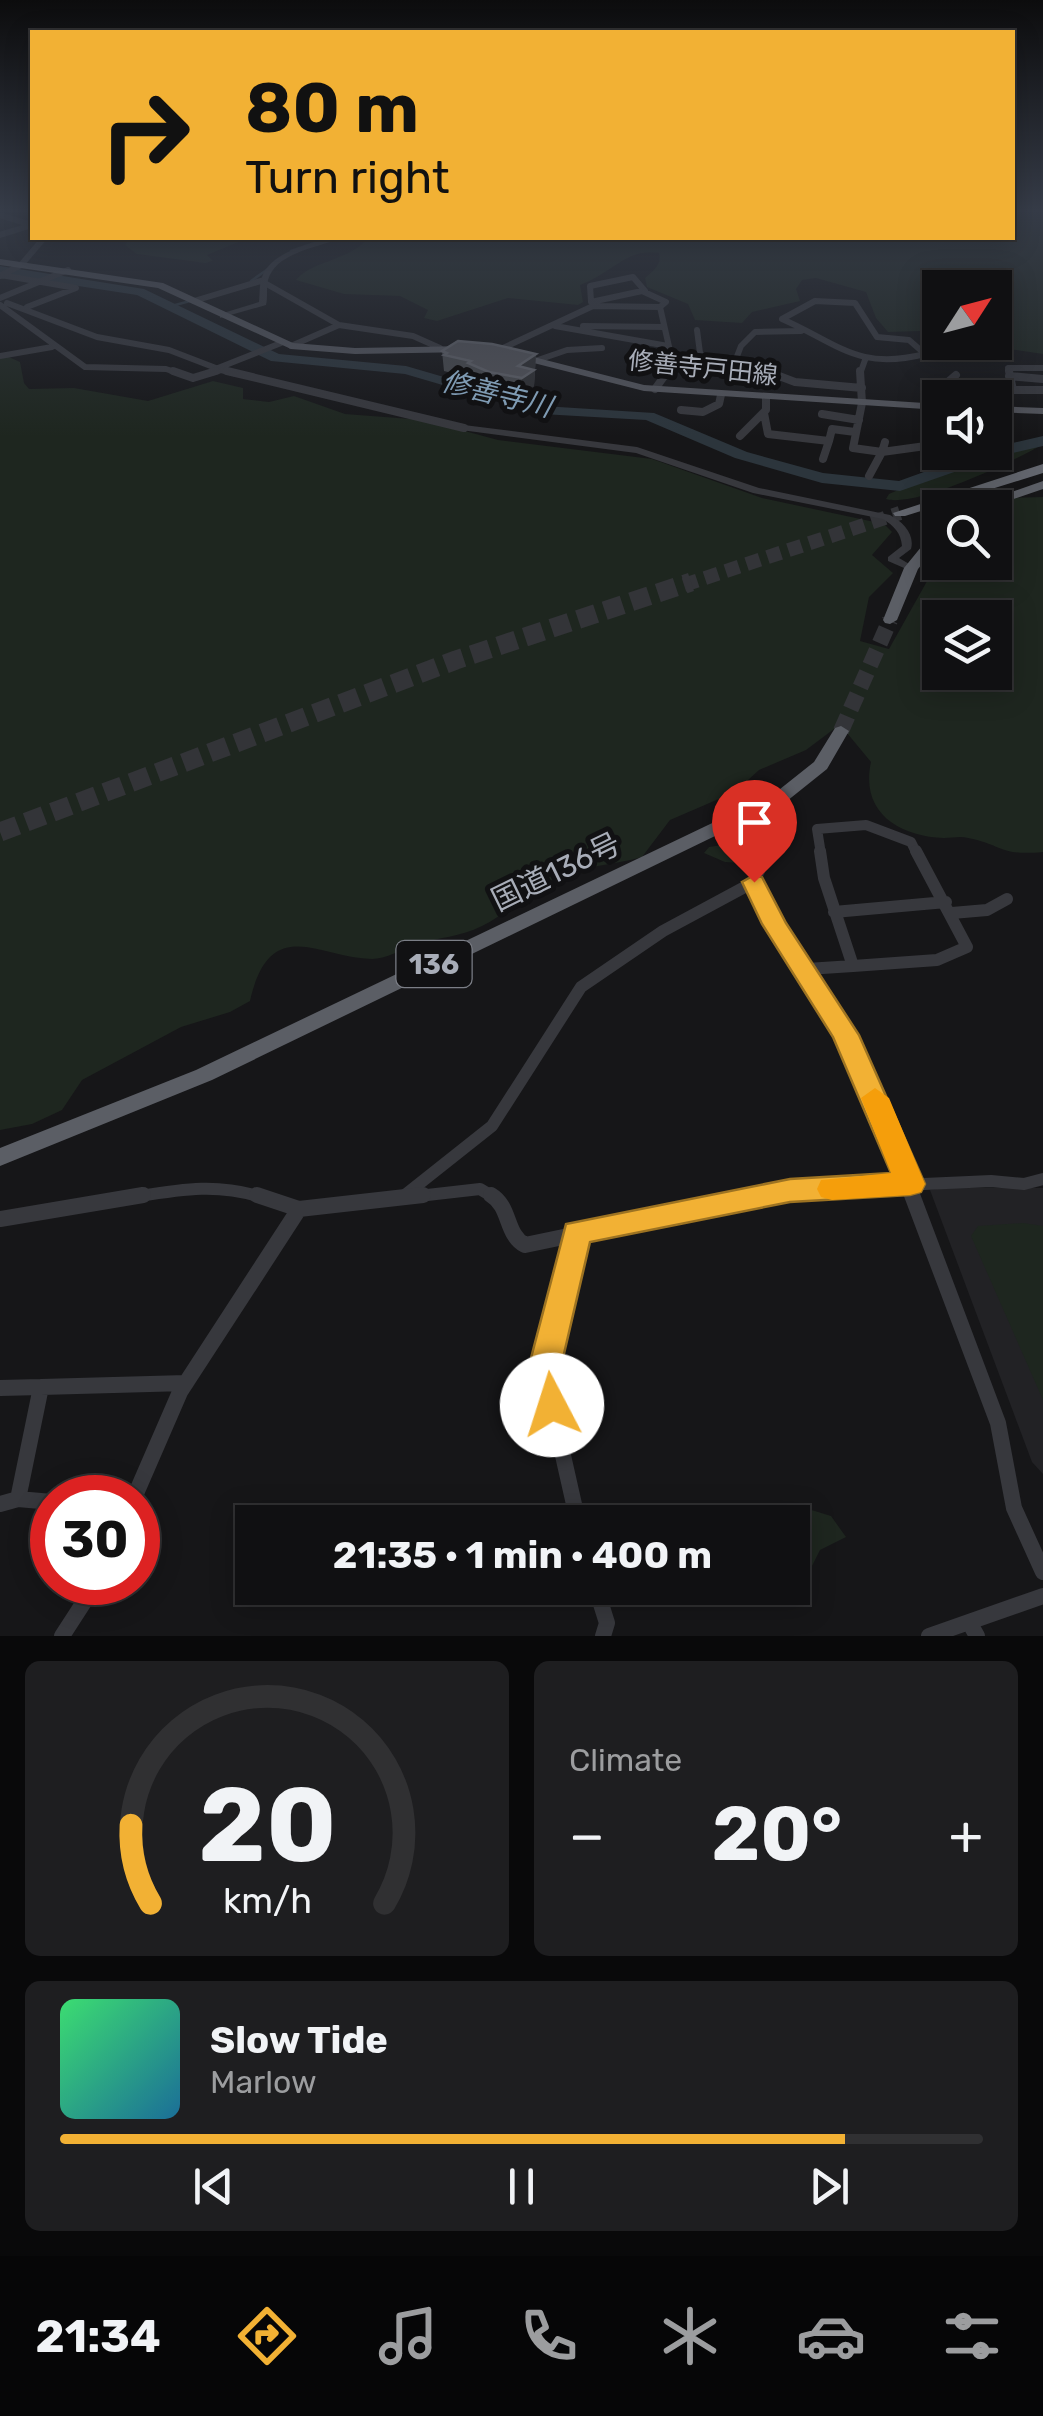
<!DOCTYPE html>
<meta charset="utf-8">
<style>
body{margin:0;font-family:Rubik,"Noto Sans JP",sans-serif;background:#1e1e20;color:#f1f3f6;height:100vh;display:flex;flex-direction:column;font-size:38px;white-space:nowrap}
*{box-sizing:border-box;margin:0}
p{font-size:32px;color:#9c9d9f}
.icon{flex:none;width:55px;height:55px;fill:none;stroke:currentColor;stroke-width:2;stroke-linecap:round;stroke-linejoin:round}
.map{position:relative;height:1636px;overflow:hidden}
.side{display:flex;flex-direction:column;gap:25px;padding:25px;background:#09090a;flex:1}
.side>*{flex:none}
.top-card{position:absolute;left:30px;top:30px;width:985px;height:210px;border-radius:0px;box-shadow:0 5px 25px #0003,0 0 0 2px #303032;background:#f2b134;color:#111;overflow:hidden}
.needle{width:65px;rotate:54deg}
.controls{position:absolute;left:922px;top:270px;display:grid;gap:20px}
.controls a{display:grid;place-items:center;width:90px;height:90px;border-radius:0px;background:#101012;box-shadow:0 5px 25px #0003,0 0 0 2px #303032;font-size:50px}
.speed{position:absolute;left:30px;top:1475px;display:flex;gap:20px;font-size:50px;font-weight:700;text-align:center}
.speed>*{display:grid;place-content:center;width:130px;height:130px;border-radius:50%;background:#101012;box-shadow:0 5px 25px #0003,0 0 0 2px #303032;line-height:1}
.speed .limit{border:15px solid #d22;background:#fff;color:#111}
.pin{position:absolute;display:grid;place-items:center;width:85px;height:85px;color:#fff;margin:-102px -42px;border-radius:50% 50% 50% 0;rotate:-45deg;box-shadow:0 0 10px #0007}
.pin .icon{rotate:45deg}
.me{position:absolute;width:110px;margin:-55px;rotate:355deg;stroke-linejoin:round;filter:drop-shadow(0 0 8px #0008)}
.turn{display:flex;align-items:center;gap:35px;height:210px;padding:0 50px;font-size:45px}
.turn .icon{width:130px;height:130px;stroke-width:2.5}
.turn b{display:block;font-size:70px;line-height:85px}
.big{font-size:75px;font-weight:700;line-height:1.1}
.side .card{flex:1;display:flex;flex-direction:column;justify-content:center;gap:15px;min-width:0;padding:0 35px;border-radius:15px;background:#1e1e20}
.side .dial{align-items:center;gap:0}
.dial svg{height:260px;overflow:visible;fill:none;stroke:#303032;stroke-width:7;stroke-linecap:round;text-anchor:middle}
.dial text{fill:#f1f3f6;stroke:none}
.song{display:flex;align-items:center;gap:30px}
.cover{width:120px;height:120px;border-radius:15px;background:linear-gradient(135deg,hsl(140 70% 55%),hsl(200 70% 35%))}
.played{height:10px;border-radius:5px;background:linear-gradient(90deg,#f2b134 85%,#303032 85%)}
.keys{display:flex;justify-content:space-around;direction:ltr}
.heat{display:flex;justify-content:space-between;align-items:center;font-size:55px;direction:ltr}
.side .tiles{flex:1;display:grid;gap:25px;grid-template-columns:1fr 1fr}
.card:last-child{grid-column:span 2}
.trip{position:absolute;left:235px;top:1505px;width:575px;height:100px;border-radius:0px;background:#101012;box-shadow:0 5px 25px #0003,0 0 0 2px #303032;font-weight:700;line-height:100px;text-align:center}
.dock{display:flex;height:160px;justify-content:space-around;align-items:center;background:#060607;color:#9c9d9f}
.dock .icon{width:70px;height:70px}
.dock .active{color:#f2b134}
.dock b{font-size:45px;color:#f1f3f6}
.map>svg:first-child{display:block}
.built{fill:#222225}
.green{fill:#1e261f;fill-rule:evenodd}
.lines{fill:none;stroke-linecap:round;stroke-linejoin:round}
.stream{stroke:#2c353c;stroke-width:2.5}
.river{fill:#2c353c;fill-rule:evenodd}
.trunk-tunnel{stroke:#333438;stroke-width:16;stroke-dasharray:16 8;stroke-linecap:butt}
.motorway-tunnel-far1{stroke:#333438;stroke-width:14;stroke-dasharray:14 8;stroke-linecap:butt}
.motorway-tunnel{stroke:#333438;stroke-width:19;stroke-dasharray:19 9;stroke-linecap:butt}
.minor-far4{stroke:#37383d;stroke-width:6}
.minor-far3{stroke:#37383d;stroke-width:8}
.minor-far2{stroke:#37383d;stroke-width:10}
.minor-far1{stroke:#37383d;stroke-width:12}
.minor{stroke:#37383d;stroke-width:16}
.tertiary{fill:#37383d;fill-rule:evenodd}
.primary{fill:#53555c;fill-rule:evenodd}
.trunk{fill:#5b5e65;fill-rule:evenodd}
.motorway{fill:#63666e;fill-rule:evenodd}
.wall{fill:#47494d}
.shaded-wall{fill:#2f3033}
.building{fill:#525359;stroke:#5f6168;stroke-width:2.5}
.route{fill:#f2b134;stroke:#9d7322;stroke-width:2.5}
.slow{fill:#f59e0b}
.labels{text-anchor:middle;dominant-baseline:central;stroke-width:10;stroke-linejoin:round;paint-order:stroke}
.far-street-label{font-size:25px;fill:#a8adb8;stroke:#111113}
.far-water-label{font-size:28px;font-style:italic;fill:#7f9bb3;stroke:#111113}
.shield{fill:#111113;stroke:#7b7e86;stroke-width:2.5}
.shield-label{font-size:28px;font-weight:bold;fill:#a8adb8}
.street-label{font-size:30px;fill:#a8adb8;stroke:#111113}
</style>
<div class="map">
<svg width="1043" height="1636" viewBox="0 0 1043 1636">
<rect width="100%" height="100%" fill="#161618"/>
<!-- built -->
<path class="built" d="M 944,1188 L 1043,1188 L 1043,1474 L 1032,1462 L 930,1190 Z"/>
<!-- green -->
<path class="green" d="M 1013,208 L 1043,208 L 1043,354 L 971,343 L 995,342 L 995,288 L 940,288 L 940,336 L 921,331 L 888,332 L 876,318 L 866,292 L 816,278 L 802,280 L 796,289 L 800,301 L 752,312 L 742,323 L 695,320 L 688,304 L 647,287 L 645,278 C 653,271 662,265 659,253 C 628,247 611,274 580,285 L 583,302 L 578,305 L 508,298 L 437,321 L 424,318 L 428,310 L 400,296 L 344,294 L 296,280 C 313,260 346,262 369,238 L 1012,238 Z
M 130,238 L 248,238 L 207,255 L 213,261 L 205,263 L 137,254 L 125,245 Z
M 0,353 L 20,362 L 24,383 L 29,389 L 74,388 L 148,401 L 213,381 L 243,388 L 243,399 L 269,402 L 294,396 L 345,414 L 424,420 L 498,440 L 652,459 L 762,498 L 884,524 L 892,532 L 872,555 L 893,573 L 869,597 L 860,641 L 889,649 L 940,558 L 940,562 L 995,562 L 995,508 L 987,507 L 1011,498 L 1043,497 L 1043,852 C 998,856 1004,845 968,838 C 961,836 952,838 944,838 C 898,836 860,812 871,762 L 847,733 L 834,729 L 806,750 L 759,770 L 735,792 L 670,820 L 642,857 C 614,865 587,865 560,877 C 527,892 511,911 482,926 C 460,937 439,937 416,945 C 403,949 385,959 372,959 C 321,959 270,912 250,1001 L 230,1012 L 181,1027 L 82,1080 L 62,1110 L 32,1124 L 0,1130 ZM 940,618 L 995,618 L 995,672 L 940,672 Z
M 1034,446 L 1038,447 C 1010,463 915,508 886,499 L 889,494 L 946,469 Z
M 774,823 L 756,864 L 725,862 L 704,853 L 709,847 L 743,842 Z
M 1023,1223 L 1043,1226 L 1043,1400 L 971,1236 L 978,1226 Z
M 805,1508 L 831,1516 L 846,1537 L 820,1550 L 812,1566 L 793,1566 L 792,1522 L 773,1522 L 786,1511 Z"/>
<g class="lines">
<!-- stream -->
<path class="stream" d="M 291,251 L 329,238
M 251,281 L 268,269
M 168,307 L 190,301"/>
<!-- river -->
<path class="river" d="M 0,266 L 144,289 L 279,354 L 406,366 L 543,406 L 654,413 L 747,452 L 823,473 L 899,481 L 979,452 L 995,452 L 995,447 L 1043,436 L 1043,446 L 1000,456 L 900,491 L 822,483 L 735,458 L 646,420 L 542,414 L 405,374 L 271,361 L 137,295 L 0,274 Z"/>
<!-- trunk-tunnel -->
<path class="trunk-tunnel" d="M 841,731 L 890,620"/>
<!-- motorway-tunnel-far1 -->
<path class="motorway-tunnel-far1" d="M 684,585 L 900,513"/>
<!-- motorway-tunnel -->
<path class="motorway-tunnel" d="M 0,832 L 456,660 L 691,582"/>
<!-- minor-far4 -->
<path class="minor-far4" d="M 0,215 L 32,225
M 0,235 L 32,225
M 1,275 L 76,288 L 27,307
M 0,276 L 21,265 L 44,238
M 263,282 L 339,325 L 413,336 L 440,348
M 0,298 L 68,270
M 194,301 L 264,280
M 591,301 L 590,286 L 633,277 L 645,291
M 815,301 L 855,303 L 877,337 L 909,340 L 925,354 C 858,371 839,344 782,319 Z
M 591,302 L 642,291 L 666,302 L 660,307 L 670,351 L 667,374
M 7,303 L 97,337 L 169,350 L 221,370
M 0,305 L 85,367 L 166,369 L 181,374
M 555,326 L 668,346
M 583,326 L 664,327
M 697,330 L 700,353 L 707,361
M 291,346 L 339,325
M 515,352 L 503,348 L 593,306 L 660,307
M 0,356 L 52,347
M 538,360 L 567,350 L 602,348
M 672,361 L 714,361 L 773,374
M 734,364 L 741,346 L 755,332 L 801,331
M 218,368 L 281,343
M 207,374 L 221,370 L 237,374
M 860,374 L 865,360
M 1009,374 L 1008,368 L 1043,368"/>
<!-- minor-far3 -->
<path class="minor-far3" d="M 173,371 L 193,378 L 216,371
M 227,371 L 464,428
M 766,371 L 795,382 L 862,388
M 860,371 L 862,403 L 853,448 L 882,452 L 869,476
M 956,375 L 949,381 L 962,398
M 1009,376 L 1043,379
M 655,389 L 668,371
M 1013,390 L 1043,390
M 933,391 L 940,399
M 995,398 L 1013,390 L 1009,371
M 681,410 L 703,412 L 719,404 L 721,395
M 764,413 L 768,434 L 829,441 L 832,429 L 855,432
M 822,414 L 859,420
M 995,428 L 1009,437
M 740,436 L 766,410 L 766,398
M 885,442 L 882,452 L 933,445
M 823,459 L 829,441"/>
<!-- minor-far2 -->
<path class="minor-far2" d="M 767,854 L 779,828 L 781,797
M 821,854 L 817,829 L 866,825 L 911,842 L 917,854"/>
<!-- minor-far1 -->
<path class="minor-far1" d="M 768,851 L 754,882 L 774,924 L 846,1035 L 913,1198
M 820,851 L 824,878 L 853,966 L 937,960 L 967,947 L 916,851
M 834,912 L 946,902
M 952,913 L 987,910 L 1007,899
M 807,969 L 853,966
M 405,1195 L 492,1126 L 581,987 L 663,931 L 754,882
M 128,1198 C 178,1190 216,1182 264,1198
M 401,1198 L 480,1189 L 495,1198
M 752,1198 L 790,1190 L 991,1181 L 1024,1184 L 1043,1179"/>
<!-- minor -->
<path class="minor" d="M 257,1195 L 299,1209 L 423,1195
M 491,1195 C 511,1207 505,1234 525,1245 L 765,1195
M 912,1195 L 998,1423 L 1014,1508 L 1043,1572
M 0,1219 L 143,1195
M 577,1232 L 556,1305 L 546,1380 L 578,1522
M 41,1387 L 186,1383
M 0,1388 L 41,1387 L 18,1499
M 134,1498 L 180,1392 L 299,1209
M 0,1504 L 18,1499 L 52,1502
M 596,1588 L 607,1623 L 603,1636
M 969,1622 L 977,1636
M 62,1636 L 97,1582
M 929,1636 L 1043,1596"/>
<!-- tertiary -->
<path class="tertiary" d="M 330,238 L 340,238 C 318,248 276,252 268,280 C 266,287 268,297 266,305 L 220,318 L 220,314 L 259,302 C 260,294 259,285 262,277 C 271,252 307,245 330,238 Z
M 464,425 L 637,447 L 759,488 L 890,515 C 903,522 915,534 911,549 L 899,558 L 916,568 L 911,571 L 888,561 L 888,557 L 902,546 C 901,533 894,526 883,519 L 753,493 L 636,453 L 461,430 L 461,426 Z"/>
<!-- primary -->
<path class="primary" d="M 0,259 L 163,283 L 293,343 L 355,348 L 469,346 L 474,349 L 469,352 L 355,354 L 291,349 L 158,288 L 0,265 Z
M 514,352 L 644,385 L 940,404 L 940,410 L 644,391 L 510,357 L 509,355 Z
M 995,406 L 1043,408 L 1043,414 L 995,412 Z"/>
<!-- trunk -->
<path class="trunk" d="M 1043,481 L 1043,489 L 987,508 L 966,508 Z
M 940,529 L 940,542 L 918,569 L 897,620 L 890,624 L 885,623 L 883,620 L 904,568 L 935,530 Z
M 841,726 L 849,731 L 827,769 L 787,801 L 212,1080 L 0,1166 L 0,1148 L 196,1070 L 775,793 L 814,762 L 835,728 Z"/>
<!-- motorway -->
<path class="motorway" d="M 1043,464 L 1043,473 L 905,516 L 895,516 L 893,513 Z"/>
</g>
<!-- wall -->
<path class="wall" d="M 442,351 L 536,354 L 534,386 L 522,395 L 490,388 L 468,380 L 468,377 L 444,371 Z"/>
<!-- shaded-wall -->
<path class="shaded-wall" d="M 536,354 L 534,386 L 522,395 L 522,378 L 518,366 Z"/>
<!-- building -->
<path class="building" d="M 458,341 L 492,344 L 536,354 L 518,366 L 534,370 L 522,378 L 489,372 L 468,363 L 471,361 L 444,355 L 447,353 L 442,351 Z"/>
<!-- sky -->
<linearGradient id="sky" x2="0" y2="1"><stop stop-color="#0c0c0d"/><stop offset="0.48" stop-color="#363c48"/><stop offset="1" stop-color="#363c48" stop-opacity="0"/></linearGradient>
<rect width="1043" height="437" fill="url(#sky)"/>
<!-- route -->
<path class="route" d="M 754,875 L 762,877 L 786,923 L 859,1035 L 925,1184 L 921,1192 L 910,1195 L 790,1202 L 590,1242 L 563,1358 L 568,1405 L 563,1416 L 552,1420 L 540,1416 L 531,1358 L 566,1224 L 790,1179 L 891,1173 L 833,1037 L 762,924 L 742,882 Z"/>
<!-- slow -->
<path class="slow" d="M 875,1088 L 889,1098 L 925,1184 L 921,1192 L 910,1195 L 832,1200 L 821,1197 L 817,1189 L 821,1180 L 891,1173 L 861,1098 Z"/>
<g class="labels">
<!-- far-street labels -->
<g class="far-street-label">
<text transform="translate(703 368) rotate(6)">修善寺戸田線</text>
</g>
<!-- far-water labels -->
<g class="far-water-label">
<text transform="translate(497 394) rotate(14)">修善寺川</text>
</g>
<!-- shield labels -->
<rect class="shield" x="396.5" y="941" width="75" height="46" rx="8"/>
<g class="shield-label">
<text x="434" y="964">136</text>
</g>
<!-- street labels -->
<g class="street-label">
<text transform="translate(556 872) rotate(-26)">国道136号</text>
</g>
</g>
</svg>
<div class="controls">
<a><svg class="needle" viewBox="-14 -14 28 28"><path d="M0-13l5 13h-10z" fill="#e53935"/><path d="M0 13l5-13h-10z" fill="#9c9d9f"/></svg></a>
<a><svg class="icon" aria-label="sound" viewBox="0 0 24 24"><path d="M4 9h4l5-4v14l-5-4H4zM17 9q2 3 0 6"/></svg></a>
<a><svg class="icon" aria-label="search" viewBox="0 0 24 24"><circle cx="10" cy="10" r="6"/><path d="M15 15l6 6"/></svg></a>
<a><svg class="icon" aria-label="layers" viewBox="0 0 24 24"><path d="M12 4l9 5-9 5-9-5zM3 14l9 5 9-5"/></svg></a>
</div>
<div class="speed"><div class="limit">30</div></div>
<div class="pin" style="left:754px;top:882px;background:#d93025"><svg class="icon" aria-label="arrive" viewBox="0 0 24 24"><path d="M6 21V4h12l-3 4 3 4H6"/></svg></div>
<svg class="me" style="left:552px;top:1405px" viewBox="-20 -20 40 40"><circle r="19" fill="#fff"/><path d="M0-13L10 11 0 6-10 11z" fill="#f2b134"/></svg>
<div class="trip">21:35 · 1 min · 400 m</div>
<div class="top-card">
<div class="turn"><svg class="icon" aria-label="right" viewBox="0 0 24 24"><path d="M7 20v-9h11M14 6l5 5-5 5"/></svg><div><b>80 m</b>Turn right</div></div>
</div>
</div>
<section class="side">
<div class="tiles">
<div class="card dial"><svg viewBox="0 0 100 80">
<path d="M14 69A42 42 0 1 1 86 69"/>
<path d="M14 69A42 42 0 0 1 8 45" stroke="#f2b134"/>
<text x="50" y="56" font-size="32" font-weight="700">20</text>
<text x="50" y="72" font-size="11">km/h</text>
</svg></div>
<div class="card"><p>Climate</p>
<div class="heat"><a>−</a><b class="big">20°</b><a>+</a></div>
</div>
<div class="card">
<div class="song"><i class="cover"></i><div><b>Slow Tide</b><p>Marlow</p></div></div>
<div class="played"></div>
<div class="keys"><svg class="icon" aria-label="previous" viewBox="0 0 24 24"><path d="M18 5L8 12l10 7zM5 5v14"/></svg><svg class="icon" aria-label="pause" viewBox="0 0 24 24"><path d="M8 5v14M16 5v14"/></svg><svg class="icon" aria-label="next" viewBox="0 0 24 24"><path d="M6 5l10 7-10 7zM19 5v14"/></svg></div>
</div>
</div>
</section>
<nav class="dock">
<b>21:34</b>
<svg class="icon active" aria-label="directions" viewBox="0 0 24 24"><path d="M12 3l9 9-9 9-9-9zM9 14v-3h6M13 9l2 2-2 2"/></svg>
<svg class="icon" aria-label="music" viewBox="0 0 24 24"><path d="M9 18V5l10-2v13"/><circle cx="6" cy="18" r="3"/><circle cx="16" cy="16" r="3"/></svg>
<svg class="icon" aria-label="phone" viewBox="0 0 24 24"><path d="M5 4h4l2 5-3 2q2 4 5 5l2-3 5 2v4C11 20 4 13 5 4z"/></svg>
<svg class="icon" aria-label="climate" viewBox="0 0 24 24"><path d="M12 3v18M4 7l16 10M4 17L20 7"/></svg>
<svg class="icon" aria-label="car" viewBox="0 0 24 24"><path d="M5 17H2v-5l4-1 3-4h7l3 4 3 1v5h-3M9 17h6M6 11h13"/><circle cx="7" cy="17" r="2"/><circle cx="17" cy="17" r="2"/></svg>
<svg class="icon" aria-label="filters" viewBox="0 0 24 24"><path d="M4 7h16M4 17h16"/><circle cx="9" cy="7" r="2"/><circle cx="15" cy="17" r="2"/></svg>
</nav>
